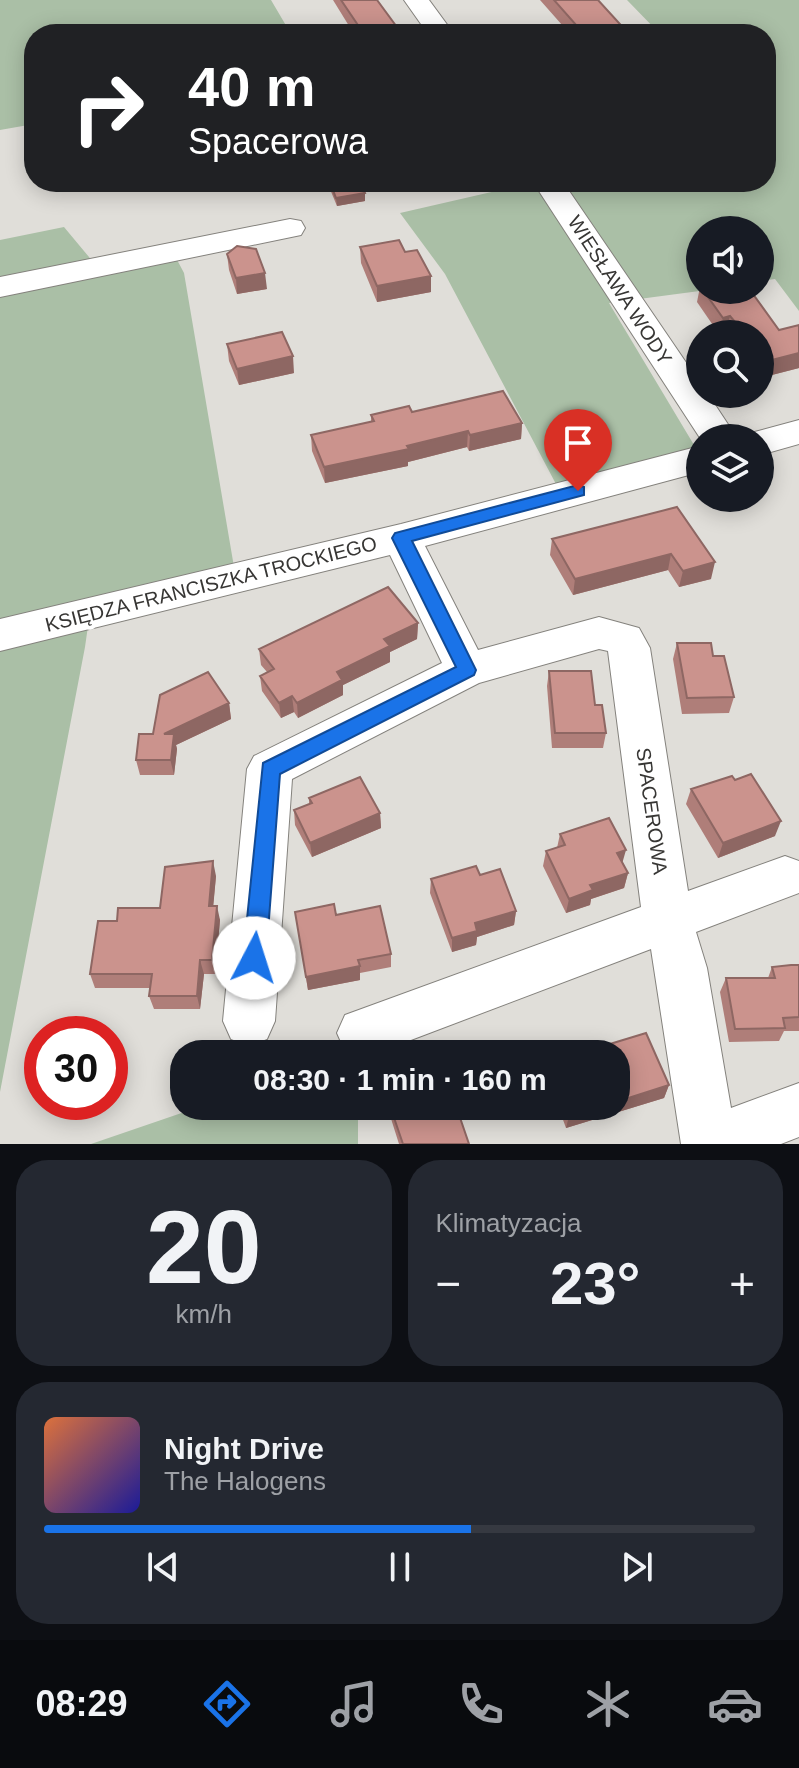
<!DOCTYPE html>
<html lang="pl">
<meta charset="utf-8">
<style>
body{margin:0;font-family:Arial,sans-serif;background:#242831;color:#f1f3f6;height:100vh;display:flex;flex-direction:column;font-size:30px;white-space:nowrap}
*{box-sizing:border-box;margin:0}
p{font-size:26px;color:#9ea1a6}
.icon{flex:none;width:44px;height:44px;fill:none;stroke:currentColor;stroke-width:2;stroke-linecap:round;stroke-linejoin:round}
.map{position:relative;height:1144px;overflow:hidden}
.side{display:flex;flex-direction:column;gap:16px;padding:16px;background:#0d0f14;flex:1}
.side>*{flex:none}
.top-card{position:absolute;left:24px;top:24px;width:752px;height:168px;border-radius:32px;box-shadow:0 4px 20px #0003;background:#202124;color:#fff;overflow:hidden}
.buttons{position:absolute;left:686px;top:216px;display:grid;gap:16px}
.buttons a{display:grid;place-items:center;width:88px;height:88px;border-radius:50%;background:#171b24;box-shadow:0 4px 20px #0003;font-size:40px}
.speed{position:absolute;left:24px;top:1016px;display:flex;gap:16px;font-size:40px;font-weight:700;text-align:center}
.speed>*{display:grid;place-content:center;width:104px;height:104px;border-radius:50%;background:#171b24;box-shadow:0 4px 20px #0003;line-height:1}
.speed .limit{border:12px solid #d22;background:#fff;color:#111}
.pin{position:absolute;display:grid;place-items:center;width:68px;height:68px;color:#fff;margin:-82px -34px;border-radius:50% 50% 50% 0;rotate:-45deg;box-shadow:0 0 8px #0007}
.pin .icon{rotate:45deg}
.me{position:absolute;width:88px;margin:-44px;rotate:5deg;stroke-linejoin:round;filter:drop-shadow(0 0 6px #0008)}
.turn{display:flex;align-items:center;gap:28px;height:168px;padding:0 32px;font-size:36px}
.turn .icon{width:104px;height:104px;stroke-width:2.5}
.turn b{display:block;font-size:56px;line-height:68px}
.big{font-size:60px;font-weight:700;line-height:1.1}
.side .tile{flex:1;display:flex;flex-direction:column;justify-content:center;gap:12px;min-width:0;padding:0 28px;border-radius:32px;background:#242831}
.side .dial{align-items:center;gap:0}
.dial b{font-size:104px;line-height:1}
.song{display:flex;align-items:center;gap:24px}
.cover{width:96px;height:96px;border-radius:12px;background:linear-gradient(135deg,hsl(20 70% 55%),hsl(240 70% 35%))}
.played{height:8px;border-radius:4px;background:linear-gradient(90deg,#1a73e8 60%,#363941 60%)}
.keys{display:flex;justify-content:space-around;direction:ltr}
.heat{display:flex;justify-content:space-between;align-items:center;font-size:44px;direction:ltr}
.side .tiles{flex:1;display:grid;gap:16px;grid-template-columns:1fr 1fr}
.tile:last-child{grid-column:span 2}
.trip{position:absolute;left:170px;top:1040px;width:460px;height:80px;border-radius:32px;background:#171b24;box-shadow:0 4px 20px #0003;font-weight:700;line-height:80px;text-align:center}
.dock{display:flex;height:128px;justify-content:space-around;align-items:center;background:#090b0e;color:#9ea1a6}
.dock .icon{width:56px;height:56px}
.dock .current{color:#1a73e8}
.dock b{font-size:36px;color:#f1f3f6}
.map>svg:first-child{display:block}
.green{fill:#aabfa6}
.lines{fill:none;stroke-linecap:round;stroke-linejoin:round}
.minor-casing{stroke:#84827d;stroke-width:2}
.minor{fill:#fff;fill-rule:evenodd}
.wall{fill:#af7e79}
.shaded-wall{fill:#8e6763}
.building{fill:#cb938d;stroke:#8e6763;stroke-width:2}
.route{fill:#1a73e8;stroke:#114b97;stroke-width:2}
.labels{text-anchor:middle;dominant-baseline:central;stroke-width:8;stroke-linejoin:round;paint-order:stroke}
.street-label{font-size:20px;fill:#373634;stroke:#fff}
</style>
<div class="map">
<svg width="799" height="1144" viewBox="0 0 799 1144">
<rect width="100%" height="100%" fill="#e0ded9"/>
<!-- green -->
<path class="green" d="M 0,0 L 271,0 L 291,34 L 34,34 L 34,124 L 0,130 Z
M 627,0 L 799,0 L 799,311 L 775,279 L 760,281 L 760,230 L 700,230 L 700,290 L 707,290 L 609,303 L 697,450 L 557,486 L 445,274 L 400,213 L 535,182 L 766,182 L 766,34 L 660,34 Z
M 64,227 L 94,263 L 0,281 L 0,240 Z
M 175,256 L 184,273 L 234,567 L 0,623 L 0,293 Z
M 88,626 L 85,647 L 0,1092 L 0,649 Z
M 202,1106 L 358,1106 L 358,1144 L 91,1144 Z"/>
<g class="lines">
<!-- minor casing -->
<g class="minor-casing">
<path id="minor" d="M 404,0 L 429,0 L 454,34 L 428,34 Z
M 533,182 L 563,182 L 700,383 L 700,394 L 708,394 L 737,438 L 700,438 Z
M 290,219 L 301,221 L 305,228 L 301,235 L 0,297 L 0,277 Z
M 799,420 L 799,444 L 760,455 L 760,438 L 745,438 L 747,434 Z
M 700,446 L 700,472 L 425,546 L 478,650 L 599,617 L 639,628 L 650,648 L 688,891 L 785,856 L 799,861 L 799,893 L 696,932 L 707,968 L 731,1108 L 799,1083 L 799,1137 L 781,1144 L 681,1144 L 651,949 L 374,1054 L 345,1051 L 337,1033 L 345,1015 L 641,907 L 608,651 L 599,649 L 479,683 L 292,779 L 275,1021 L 267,1039 L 249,1046 L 231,1039 L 223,1021 L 247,769 L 254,756 L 442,663 L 390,555 L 0,651 L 0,619 L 401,524 Z"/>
</g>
<!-- minor -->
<use href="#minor" class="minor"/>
</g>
<!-- wall -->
<path class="wall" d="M 333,0 L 377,0 L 402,34 L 354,34 Z
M 540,0 L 598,0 L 629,34 L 570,34 Z
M 327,182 L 360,182 L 365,201 L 337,206 Z
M 360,247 L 405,252 L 431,292 L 377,302 L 361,263 Z
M 227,254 L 267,289 L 237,294 L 229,270 Z
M 700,287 L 700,290 L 750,290 L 779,330 L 799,325 L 799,368 L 764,377 L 760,373 L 760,334 L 728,334 L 726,332 L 719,334 L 697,302 Z
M 227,344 L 294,373 L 239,385 L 229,361 Z
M 412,412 L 522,423 L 521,439 L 469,451 L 467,447 L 408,462 L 408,466 L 325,483 L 312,451 L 311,435 L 371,422 L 371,415 Z
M 677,507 L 711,579 L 679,587 L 668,570 L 573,595 L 550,555 L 552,539 Z
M 418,623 L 417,639 L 390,652 L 390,662 L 343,685 L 343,695 L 298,718 L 294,712 L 281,718 L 262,691 L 260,676 L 267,672 L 261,665 L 259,649 Z
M 677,643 L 713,656 L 734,697 L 729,713 L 682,714 L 673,659 Z
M 549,671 L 595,705 L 606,733 L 603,748 L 552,748 L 547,686 Z
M 229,703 L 231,719 L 176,745 L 177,749 L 174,775 L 140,775 L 136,760 L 153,734 Z
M 691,789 L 775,836 L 718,858 L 686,804 Z
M 309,798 L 380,813 L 381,828 L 312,857 L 295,825 L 294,810 L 309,804 Z
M 560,834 L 623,863 L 628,873 L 624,888 L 591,899 L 590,905 L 566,913 L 543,866 L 546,851 L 557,848 Z
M 480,875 L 516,911 L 514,925 L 477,937 L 476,945 L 452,952 L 430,893 L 431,879 Z
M 216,876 L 213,906 L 220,920 L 215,974 L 204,974 L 200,1009 L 154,1009 L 149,996 L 150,988 L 95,988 L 90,974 L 160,908 Z
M 295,912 L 336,915 L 391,954 L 391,967 L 360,973 L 360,980 L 308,990 Z
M 799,965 L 799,1031 L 784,1031 L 779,1041 L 729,1042 L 720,992 L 726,978 L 768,978 L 772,967 Z
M 669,1085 L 664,1098 L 566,1128 L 558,1106 L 616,1106 Z
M 387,1106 L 456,1106 L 469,1144 L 399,1144 Z"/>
<!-- shaded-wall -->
<path class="shaded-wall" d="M 221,182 L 260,182 L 260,184 L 222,191 Z
M 365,193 L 365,201 L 337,206 L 336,198 Z
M 265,273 L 267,289 L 237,294 L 236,278 Z
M 431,276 L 431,292 L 377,302 L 377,286 Z
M 730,316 L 726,332 L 719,334 L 723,318 Z
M 799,353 L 799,368 L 764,377 L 768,361 Z
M 293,356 L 294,373 L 239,385 L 237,369 Z
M 522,423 L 521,439 L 469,451 L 470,435 Z
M 468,431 L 467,447 L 408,462 L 408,466 L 325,483 L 324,467 Z
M 671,554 L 668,570 L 573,595 L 575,579 Z
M 715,562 L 711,579 L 679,587 L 683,571 Z
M 418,623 L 417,639 L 390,652 L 390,662 L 343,685 L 343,695 L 298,718 L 297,703 L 337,672 L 384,639 Z
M 292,696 L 294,712 L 281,718 L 279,703 Z
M 229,703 L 231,719 L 176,745 L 177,749 L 174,775 L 164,734 Z
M 380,813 L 381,828 L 312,857 L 310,843 Z
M 781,821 L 775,836 L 718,858 L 723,843 Z
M 626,850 L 622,864 L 617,853 Z
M 213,861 L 216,876 L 212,920 L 209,906 Z
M 628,873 L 624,888 L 591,899 L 590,905 L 566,913 L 569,899 L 590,885 Z
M 217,906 L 220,920 L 215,974 L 212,960 Z
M 516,911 L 514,925 L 477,937 L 476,945 L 452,952 L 452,938 L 475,923 Z
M 200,960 L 204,974 L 200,1009 L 197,996 Z
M 360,966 L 360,980 L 308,990 L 306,977 Z
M 669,1085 L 664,1098 L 566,1128 L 569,1116 L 602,1106 L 616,1106 L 616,1102 Z"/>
<!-- building -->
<path class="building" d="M 341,0 L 377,0 L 402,34 L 364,34 Z
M 554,0 L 598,0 L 629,34 L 584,34 Z
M 330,182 L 360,182 L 365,193 L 336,198 Z
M 399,240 L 405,252 L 417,250 L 431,276 L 377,286 L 360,247 Z
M 237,246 L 256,249 L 265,273 L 236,278 L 227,254 Z
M 703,290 L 750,290 L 779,330 L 799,325 L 799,353 L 768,361 L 760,352 L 760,334 L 745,334 L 730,316 L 723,318 Z
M 282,332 L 293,356 L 237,369 L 227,344 Z
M 503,391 L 522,423 L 470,435 L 468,431 L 407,446 L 409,449 L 324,467 L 311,435 L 374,421 L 371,415 L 409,406 L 412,412 Z
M 677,507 L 715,562 L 683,571 L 671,554 L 575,579 L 552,539 Z
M 388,587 L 418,623 L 384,639 L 390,646 L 337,672 L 342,680 L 297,703 L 292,696 L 279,703 L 260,676 L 274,669 L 259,649 Z
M 677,643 L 711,643 L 713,656 L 724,656 L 734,697 L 687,698 Z
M 549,671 L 591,671 L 595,705 L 602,705 L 606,733 L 555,733 Z
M 208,672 L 229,703 L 164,734 L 174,734 L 171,760 L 136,760 L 139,734 L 153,734 L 160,695 Z
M 751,774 L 781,821 L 723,843 L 691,789 L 732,776 L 735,780 Z
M 360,777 L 380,813 L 310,843 L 294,810 L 312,803 L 309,798 Z
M 609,818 L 626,850 L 617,853 L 628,873 L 590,885 L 593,890 L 569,899 L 546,851 L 565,845 L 560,834 Z
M 213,861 L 209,906 L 217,906 L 212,960 L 200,960 L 197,996 L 149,996 L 152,974 L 90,974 L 98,921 L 117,921 L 118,908 L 160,908 L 165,867 Z
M 476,866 L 480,875 L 500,869 L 516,911 L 475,923 L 477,931 L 452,938 L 431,879 Z
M 334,904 L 336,915 L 380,906 L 391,954 L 358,960 L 360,966 L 306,977 L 295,912 Z
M 791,965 L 799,965 L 799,1017 L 783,1018 L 785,1028 L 735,1029 L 726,978 L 775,978 L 772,967 Z
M 646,1033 L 669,1085 L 616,1102 L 616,1054 L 577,1054 Z
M 390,1106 L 456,1106 L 469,1144 L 403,1144 Z
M 565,1106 L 602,1106 L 569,1116 Z"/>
<!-- route -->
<path class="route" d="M 578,485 L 584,487 L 584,495 L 412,541 L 476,670 L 474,675 L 280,774 L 266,958 L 262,965 L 254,968 L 246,965 L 243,958 L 263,763 L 456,667 L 392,538 L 395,533 Z"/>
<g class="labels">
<!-- street labels -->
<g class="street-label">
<text transform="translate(620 290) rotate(57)">WIESŁAWA WODY</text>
<text transform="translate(211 584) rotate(-14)">KSIĘDZA FRANCISZKA TROCKIEGO</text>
<text transform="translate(652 811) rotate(82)">SPACEROWA</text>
</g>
</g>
</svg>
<div class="buttons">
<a><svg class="icon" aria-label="sound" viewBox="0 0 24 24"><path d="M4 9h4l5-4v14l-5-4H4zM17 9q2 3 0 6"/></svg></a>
<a><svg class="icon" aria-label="search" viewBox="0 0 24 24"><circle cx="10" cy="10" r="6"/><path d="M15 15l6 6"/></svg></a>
<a><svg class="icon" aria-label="layers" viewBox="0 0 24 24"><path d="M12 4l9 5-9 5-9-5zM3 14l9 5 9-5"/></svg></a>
</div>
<div class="speed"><div class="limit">30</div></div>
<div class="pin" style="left:578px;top:491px;background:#d93025"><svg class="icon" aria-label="arrive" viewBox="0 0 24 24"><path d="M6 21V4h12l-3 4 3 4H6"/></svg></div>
<svg class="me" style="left:254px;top:958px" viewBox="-20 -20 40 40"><circle r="19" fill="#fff"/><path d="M0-13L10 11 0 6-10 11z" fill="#1a73e8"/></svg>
<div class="trip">08:30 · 1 min · 160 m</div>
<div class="top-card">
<div class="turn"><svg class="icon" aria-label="right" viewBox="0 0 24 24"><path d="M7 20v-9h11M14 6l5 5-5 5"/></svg><div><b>40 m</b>Spacerowa</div></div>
</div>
</div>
<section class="side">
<div class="tiles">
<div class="tile dial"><b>20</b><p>km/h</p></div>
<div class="tile"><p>Klimatyzacja</p>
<div class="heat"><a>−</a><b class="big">23°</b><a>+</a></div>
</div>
<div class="tile">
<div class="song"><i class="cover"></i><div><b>Night Drive</b><p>The Halogens</p></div></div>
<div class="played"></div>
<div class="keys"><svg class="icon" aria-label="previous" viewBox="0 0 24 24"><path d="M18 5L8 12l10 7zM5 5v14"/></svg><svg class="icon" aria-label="pause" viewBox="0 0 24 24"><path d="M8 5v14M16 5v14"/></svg><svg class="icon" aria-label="next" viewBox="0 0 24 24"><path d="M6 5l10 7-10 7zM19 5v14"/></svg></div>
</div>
</div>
</section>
<nav class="dock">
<b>08:29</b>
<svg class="icon current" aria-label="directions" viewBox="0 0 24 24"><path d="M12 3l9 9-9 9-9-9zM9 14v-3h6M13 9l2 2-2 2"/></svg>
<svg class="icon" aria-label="music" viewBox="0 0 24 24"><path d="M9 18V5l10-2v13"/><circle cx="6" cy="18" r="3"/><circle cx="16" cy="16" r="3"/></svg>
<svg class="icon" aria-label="phone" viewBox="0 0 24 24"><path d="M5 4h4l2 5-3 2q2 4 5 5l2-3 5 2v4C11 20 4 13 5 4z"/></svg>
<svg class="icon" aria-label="climate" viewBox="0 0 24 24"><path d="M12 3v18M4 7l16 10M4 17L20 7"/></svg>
<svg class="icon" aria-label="car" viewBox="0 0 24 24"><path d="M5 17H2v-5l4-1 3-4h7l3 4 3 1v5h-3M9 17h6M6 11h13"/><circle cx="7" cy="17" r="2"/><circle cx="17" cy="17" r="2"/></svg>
</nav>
